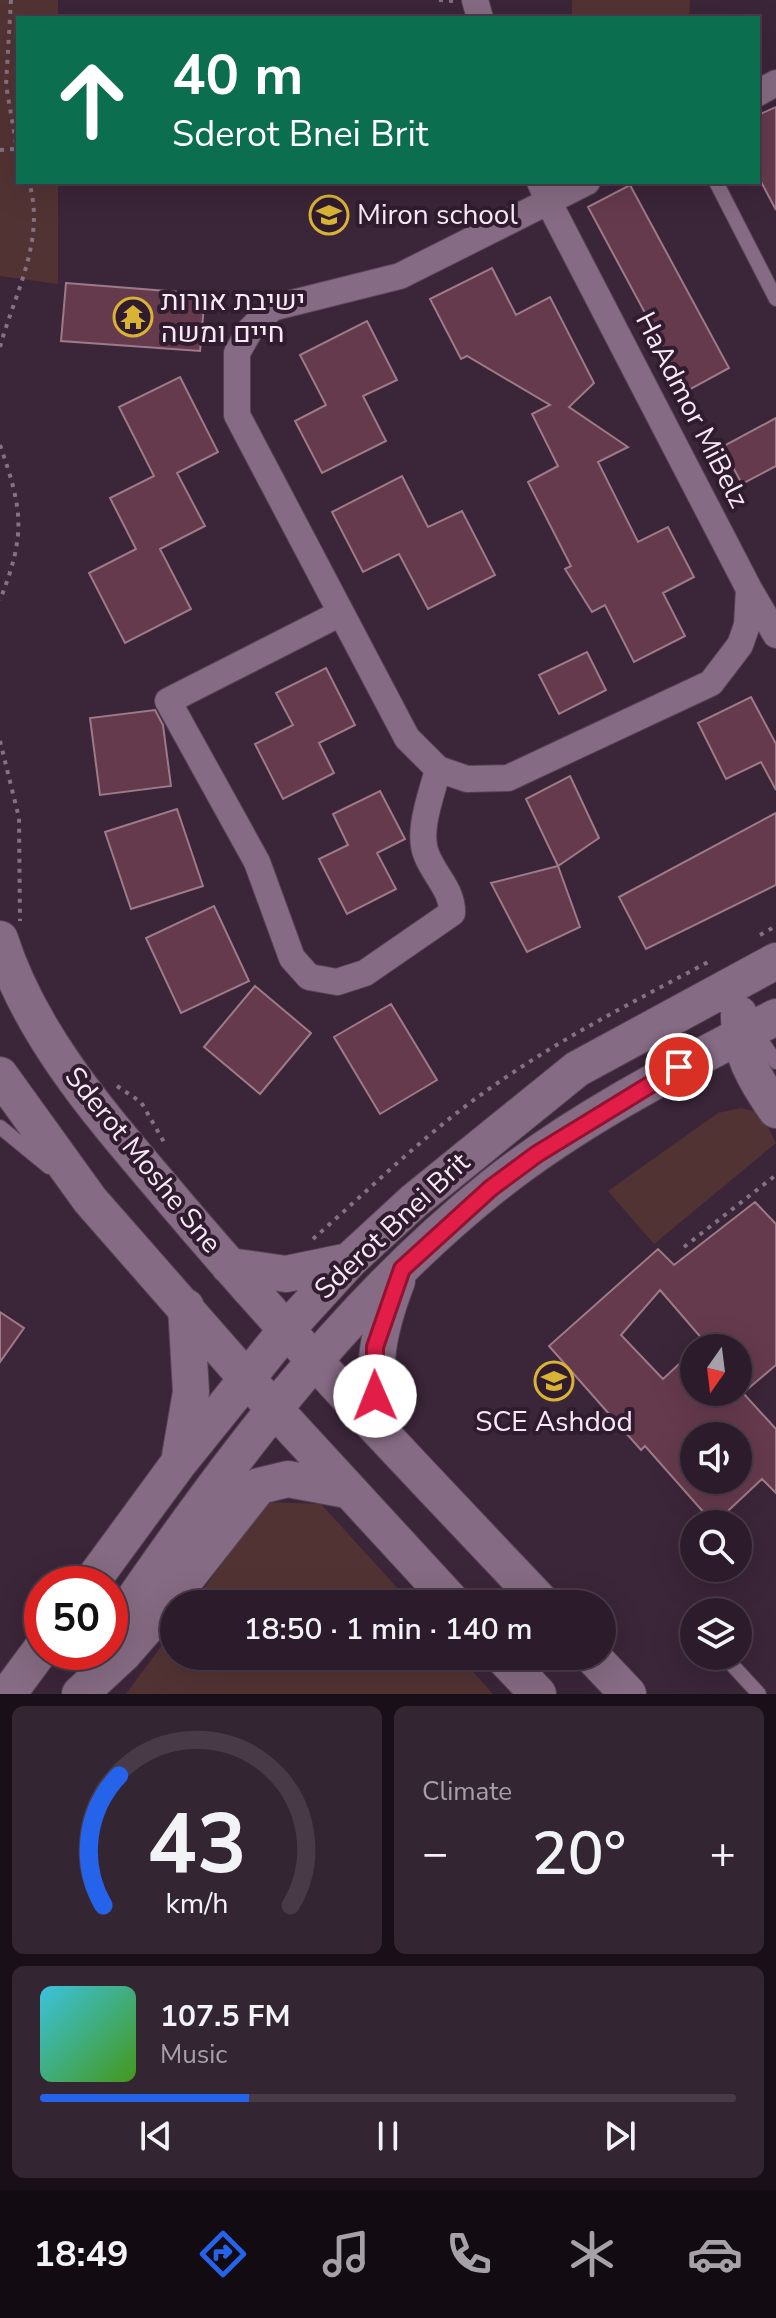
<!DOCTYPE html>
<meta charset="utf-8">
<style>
body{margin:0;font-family:"Nunito Sans",Heebo,sans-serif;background:#342533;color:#f1f3f6;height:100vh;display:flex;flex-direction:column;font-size:30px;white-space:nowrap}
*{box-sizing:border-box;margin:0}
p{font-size:26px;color:#a6a1a9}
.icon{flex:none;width:44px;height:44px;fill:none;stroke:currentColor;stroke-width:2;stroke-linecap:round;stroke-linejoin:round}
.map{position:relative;height:1694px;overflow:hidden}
.drawer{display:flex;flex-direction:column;gap:12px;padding:12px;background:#180f18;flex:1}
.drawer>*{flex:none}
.hud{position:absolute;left:16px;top:16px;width:744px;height:168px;border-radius:0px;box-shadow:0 8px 32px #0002,0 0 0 2px #483a47;background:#0b6e4f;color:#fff;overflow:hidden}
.needle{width:52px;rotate:194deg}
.fabs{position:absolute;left:680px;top:1334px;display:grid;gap:16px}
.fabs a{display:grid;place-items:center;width:72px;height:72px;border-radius:50%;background:#2c1c2b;box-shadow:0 8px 32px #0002,0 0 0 2px #483a47;font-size:40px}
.speed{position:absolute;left:24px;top:1566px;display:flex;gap:16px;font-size:40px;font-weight:700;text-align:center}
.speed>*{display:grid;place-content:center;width:104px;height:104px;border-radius:50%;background:#2c1c2b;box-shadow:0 8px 32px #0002,0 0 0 2px #483a47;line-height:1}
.speed .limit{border:12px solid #d22;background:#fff;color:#111}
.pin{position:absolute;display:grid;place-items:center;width:68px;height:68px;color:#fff;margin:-34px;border:4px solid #fff;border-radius:50%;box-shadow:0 2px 8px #0007}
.me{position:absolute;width:88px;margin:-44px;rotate:359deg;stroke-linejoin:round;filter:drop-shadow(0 0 6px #0008)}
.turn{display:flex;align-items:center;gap:28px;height:168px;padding:0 24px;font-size:36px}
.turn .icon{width:104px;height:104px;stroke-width:2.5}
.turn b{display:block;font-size:56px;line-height:68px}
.big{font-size:60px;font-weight:600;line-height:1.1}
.drawer .widget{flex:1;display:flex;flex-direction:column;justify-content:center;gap:12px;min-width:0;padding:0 28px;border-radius:12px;background:#342533}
.drawer .dial{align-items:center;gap:0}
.dial svg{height:208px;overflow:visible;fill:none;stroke:#483a47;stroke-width:7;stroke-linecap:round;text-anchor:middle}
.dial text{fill:#f1f3f6;stroke:none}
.song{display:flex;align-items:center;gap:24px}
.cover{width:96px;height:96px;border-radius:12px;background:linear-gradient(135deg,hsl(190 70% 55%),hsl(100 70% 35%))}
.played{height:8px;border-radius:4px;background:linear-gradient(90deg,#2563eb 30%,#483a47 30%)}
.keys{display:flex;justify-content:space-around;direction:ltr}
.heat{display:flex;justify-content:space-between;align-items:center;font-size:44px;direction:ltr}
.drawer .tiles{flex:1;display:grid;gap:12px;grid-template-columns:1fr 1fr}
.widget:last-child{grid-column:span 2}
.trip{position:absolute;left:160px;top:1590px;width:456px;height:80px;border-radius:40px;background:#2c1c2b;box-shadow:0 8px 32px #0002,0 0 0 2px #483a47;font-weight:600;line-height:80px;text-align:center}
.tabs{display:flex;height:128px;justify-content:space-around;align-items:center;background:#120b11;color:#a6a1a9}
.tabs .icon{width:56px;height:56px}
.tabs .selected{color:#2563eb}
.tabs b{font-size:36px;color:#f1f3f6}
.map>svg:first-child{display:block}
.green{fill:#523334}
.building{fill:#653a4c;stroke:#9d7a88;stroke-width:2;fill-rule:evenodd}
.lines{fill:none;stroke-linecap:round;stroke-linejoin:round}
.lane-casing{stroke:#554253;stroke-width:16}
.street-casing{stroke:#554253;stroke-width:28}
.secondary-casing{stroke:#554253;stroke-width:38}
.path{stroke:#847182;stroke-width:4;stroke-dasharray:4 6;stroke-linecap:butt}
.lane{stroke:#856b83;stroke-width:14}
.street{stroke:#856b83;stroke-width:26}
.secondary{stroke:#856b83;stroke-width:36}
.route-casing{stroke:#92132f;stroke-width:20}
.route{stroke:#e11d48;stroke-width:14}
.labels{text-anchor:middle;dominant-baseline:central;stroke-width:8;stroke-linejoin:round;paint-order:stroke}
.poi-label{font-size:28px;fill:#f8e9f6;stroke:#301b2f;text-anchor:start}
.street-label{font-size:28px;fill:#f8e9f6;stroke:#301b2f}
</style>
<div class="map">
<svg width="776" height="1694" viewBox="0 0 776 1694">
<rect width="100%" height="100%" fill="#3b2539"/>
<!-- green -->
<path class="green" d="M 0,0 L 58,0 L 58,18 L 18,18 L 18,182 L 58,182 L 58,284 L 0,276 Z
M 572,0 L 690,0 L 689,18 L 572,18 Z
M 741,1108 L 761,1113 L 776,1143 L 654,1244 L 608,1191 L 718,1113 Z
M 268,1502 L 321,1504 L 412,1604 L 192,1604 Z
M 174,1629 L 174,1656 L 459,1656 L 493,1694 L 126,1694 Z"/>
<!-- building -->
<path class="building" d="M 776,107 L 776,210 L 758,176 L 758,115 Z
M 630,185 L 729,368 L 687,391 L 588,207 Z
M 492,268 L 516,315 L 550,297 L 594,383 L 569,407 L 628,447 L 598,462 L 638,542 L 668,527 L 694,577 L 663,593 L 685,636 L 634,662 L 605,605 L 592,612 L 565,569 L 571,566 L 528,482 L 558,466 L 532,414 L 550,405 L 467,356 L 461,359 L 430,299 Z
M 66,283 L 205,294 L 200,351 L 61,341 Z
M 367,321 L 397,380 L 363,396 L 386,441 L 322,473 L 295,421 L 326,405 L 300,355 Z
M 180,377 L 218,452 L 177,473 L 205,526 L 160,549 L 191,609 L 125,643 L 89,573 L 136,549 L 110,498 L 154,476 L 119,407 Z
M 776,418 L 776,466 L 742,484 L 722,447 Z
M 402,476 L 428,527 L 462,511 L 495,575 L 428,609 L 399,554 L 363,572 L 332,512 Z
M 587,652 L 606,690 L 559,714 L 539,675 Z
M 326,668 L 355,725 L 319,743 L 334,773 L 283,799 L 255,744 L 293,725 L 276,693 Z
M 751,697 L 776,744 L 776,790 L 761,762 L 726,779 L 698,723 Z
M 155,710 L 163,725 L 171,786 L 100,795 L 90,718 Z
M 570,776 L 599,838 L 558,866 L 526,799 Z
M 380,791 L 405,839 L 377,853 L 396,889 L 347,914 L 319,859 L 348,845 L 333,814 Z
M 177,809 L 203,886 L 131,909 L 105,832 Z
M 776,813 L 776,885 L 646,949 L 619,897 Z
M 558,866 L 580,927 L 527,952 L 491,883 Z
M 214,906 L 249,981 L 181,1013 L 146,938 Z
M 255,986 L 311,1033 L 260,1094 L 204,1047 Z
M 391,1004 L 437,1080 L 380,1114 L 334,1037 Z
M 755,1202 L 776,1224 L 776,1365 L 743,1393 L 776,1429 L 776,1493 L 762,1479 L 714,1524 L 645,1446 L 641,1450 L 549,1346 L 658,1249 L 674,1265 ZM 660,1290 L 710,1348 L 738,1348 L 738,1392 L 694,1392 L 694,1350 L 663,1379 L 621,1335 ZM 694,1436 L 738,1436 L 738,1480 L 694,1480 Z
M 0,1312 L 24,1328 L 0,1362 Z"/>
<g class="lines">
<!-- lane casing -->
<g class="lane-casing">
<path id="lane" d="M 716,182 L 776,299
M 754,1030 L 776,1062
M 0,1127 L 49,1167
M 724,1656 L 759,1694"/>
</g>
<!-- street casing -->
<g class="street-casing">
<path id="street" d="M 475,0 L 480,18
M 758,93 L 776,83
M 540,182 L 549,203 L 749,589 L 747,625 L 740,645 L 711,683 L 508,778 L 467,779 L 438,769 L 407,738 L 237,415 L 237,353 L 250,330 L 272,308 L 400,276 L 587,182
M 749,589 L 776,635
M 341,613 L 168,701 L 257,862 L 292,958 L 309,977 L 337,982 L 365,973 L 452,913 C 453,891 435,876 427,856 C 416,832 432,794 438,769"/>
</g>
<!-- secondary casing -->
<g class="secondary-casing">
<path id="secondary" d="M 0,939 C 33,1042 109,1124 177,1205 C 294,1343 419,1473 543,1604
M 739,1014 C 738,1051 755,1080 776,1110
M 0,1075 L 90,1200 L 246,1378 L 454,1604
M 229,1266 L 286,1274 L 349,1261
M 381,1432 C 372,1372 375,1338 397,1281
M 180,1456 L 191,1392 L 186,1307
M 90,1584 L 178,1464 L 286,1330 L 350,1260 L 414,1201 L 577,1069 L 776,961
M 110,1634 C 218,1475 340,1309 491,1188 C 577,1119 678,1068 776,1017
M 502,1656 L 538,1694
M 592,1656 L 628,1694
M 8,1694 L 42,1648
M 80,1694 L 124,1653 L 159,1613 L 259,1486 L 288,1479 L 347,1490"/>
</g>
<!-- path -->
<path class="path" d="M 11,0 L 6,85 L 18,155
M 439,0 L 453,1
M 0,150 L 15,149
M 0,347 C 15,292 46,240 29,182
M 0,445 C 23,511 26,534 0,600
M 0,741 L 19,818 L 20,921
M 760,935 L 776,926
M 117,1086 L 141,1102 L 164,1142
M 313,1239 C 371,1188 426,1133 489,1089 C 559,1039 635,1001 710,961
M 684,1247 L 776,1175"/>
<!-- lane -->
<use href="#lane" class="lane"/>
<!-- street -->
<use href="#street" class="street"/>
<!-- secondary -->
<use href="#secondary" class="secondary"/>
</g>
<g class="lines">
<!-- route casing -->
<g class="route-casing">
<path id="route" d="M 375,1396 L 375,1347 L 402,1269 L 491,1188 L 537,1154 L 679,1067"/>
</g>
<!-- route -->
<use href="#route" class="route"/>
</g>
<!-- icons -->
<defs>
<g id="school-ring" transform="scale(2)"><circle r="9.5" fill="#301b2f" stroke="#d9b334" stroke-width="1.5"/><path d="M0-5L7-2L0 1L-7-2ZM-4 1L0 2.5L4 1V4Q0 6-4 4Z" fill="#d9b334"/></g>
<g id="temple-ring" transform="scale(2)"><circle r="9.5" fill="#301b2f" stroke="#d9b334" stroke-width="1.5"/><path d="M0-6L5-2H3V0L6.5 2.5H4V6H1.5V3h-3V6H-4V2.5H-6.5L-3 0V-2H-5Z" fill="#d9b334"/></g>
<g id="university-ring" transform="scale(2)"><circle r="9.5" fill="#301b2f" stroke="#d9b334" stroke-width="1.5"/><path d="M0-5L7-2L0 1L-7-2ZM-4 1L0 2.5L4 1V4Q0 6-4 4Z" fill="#d9b334"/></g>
</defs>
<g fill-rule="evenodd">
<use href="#school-ring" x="329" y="215"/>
<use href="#temple-ring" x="133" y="317"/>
<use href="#university-ring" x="554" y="1381"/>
</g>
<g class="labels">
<!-- poi labels -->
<g class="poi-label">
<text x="357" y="215">Miron school</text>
<text x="161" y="301">ישיבת אורות<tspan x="161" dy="32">חיים ומשה</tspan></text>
<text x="554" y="1422" text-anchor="middle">SCE Ashdod</text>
</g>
<!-- street labels -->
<g class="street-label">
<text transform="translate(692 410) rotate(63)">HaAdmor MiBelz</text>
<text transform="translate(143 1160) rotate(51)">Sderot Moshe Sne</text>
<text transform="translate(392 1226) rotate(-43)">Sderot Bnei Brit</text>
</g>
</g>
</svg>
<div class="fabs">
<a><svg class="needle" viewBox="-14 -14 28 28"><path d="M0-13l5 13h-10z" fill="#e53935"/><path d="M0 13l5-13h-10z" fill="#a6a1a9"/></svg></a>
<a><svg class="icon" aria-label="sound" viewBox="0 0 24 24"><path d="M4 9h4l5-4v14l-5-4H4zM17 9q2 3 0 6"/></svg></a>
<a><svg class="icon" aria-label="search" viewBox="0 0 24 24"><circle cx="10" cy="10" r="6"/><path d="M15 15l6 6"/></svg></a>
<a><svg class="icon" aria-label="layers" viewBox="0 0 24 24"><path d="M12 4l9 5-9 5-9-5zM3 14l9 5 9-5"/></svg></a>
</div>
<div class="speed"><div class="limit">50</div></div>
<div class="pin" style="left:679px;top:1067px;background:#d93025"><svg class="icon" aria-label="arrive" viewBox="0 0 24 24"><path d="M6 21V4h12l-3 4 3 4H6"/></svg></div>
<svg class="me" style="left:375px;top:1396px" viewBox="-20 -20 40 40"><circle r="19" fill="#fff"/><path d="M0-13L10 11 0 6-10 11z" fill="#e11d48"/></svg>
<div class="trip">18:50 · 1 min · 140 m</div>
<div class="hud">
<div class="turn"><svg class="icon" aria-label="ahead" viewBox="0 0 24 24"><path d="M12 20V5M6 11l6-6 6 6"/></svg><div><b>40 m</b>Sderot Bnei Brit</div></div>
</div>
</div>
<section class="drawer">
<div class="tiles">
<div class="widget dial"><svg viewBox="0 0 100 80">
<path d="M14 69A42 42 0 1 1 86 69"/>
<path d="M14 69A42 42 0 0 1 20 19" stroke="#2563eb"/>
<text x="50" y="56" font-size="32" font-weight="700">43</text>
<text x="50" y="72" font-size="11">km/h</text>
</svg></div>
<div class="widget"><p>Climate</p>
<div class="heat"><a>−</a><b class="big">20°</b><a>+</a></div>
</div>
<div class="widget">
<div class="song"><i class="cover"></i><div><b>107.5 FM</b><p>Music</p></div></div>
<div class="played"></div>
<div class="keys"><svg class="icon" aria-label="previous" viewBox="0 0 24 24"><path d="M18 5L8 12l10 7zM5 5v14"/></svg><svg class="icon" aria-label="pause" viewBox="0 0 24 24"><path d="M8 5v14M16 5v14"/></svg><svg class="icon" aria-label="next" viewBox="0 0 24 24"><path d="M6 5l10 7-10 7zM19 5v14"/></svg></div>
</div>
</div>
</section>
<nav class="tabs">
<b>18:49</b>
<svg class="icon selected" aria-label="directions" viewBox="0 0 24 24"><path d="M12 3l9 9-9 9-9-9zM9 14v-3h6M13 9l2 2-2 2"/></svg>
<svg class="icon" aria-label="music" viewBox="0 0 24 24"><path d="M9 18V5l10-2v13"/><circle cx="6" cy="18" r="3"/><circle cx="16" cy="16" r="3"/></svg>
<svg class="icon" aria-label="phone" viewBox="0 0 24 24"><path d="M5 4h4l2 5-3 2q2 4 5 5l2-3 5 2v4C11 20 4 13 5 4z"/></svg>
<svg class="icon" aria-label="climate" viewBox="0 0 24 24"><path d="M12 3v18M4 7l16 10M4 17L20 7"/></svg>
<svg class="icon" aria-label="car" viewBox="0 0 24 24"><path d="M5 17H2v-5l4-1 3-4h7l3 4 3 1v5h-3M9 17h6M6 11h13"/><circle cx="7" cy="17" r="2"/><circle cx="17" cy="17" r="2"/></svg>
</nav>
